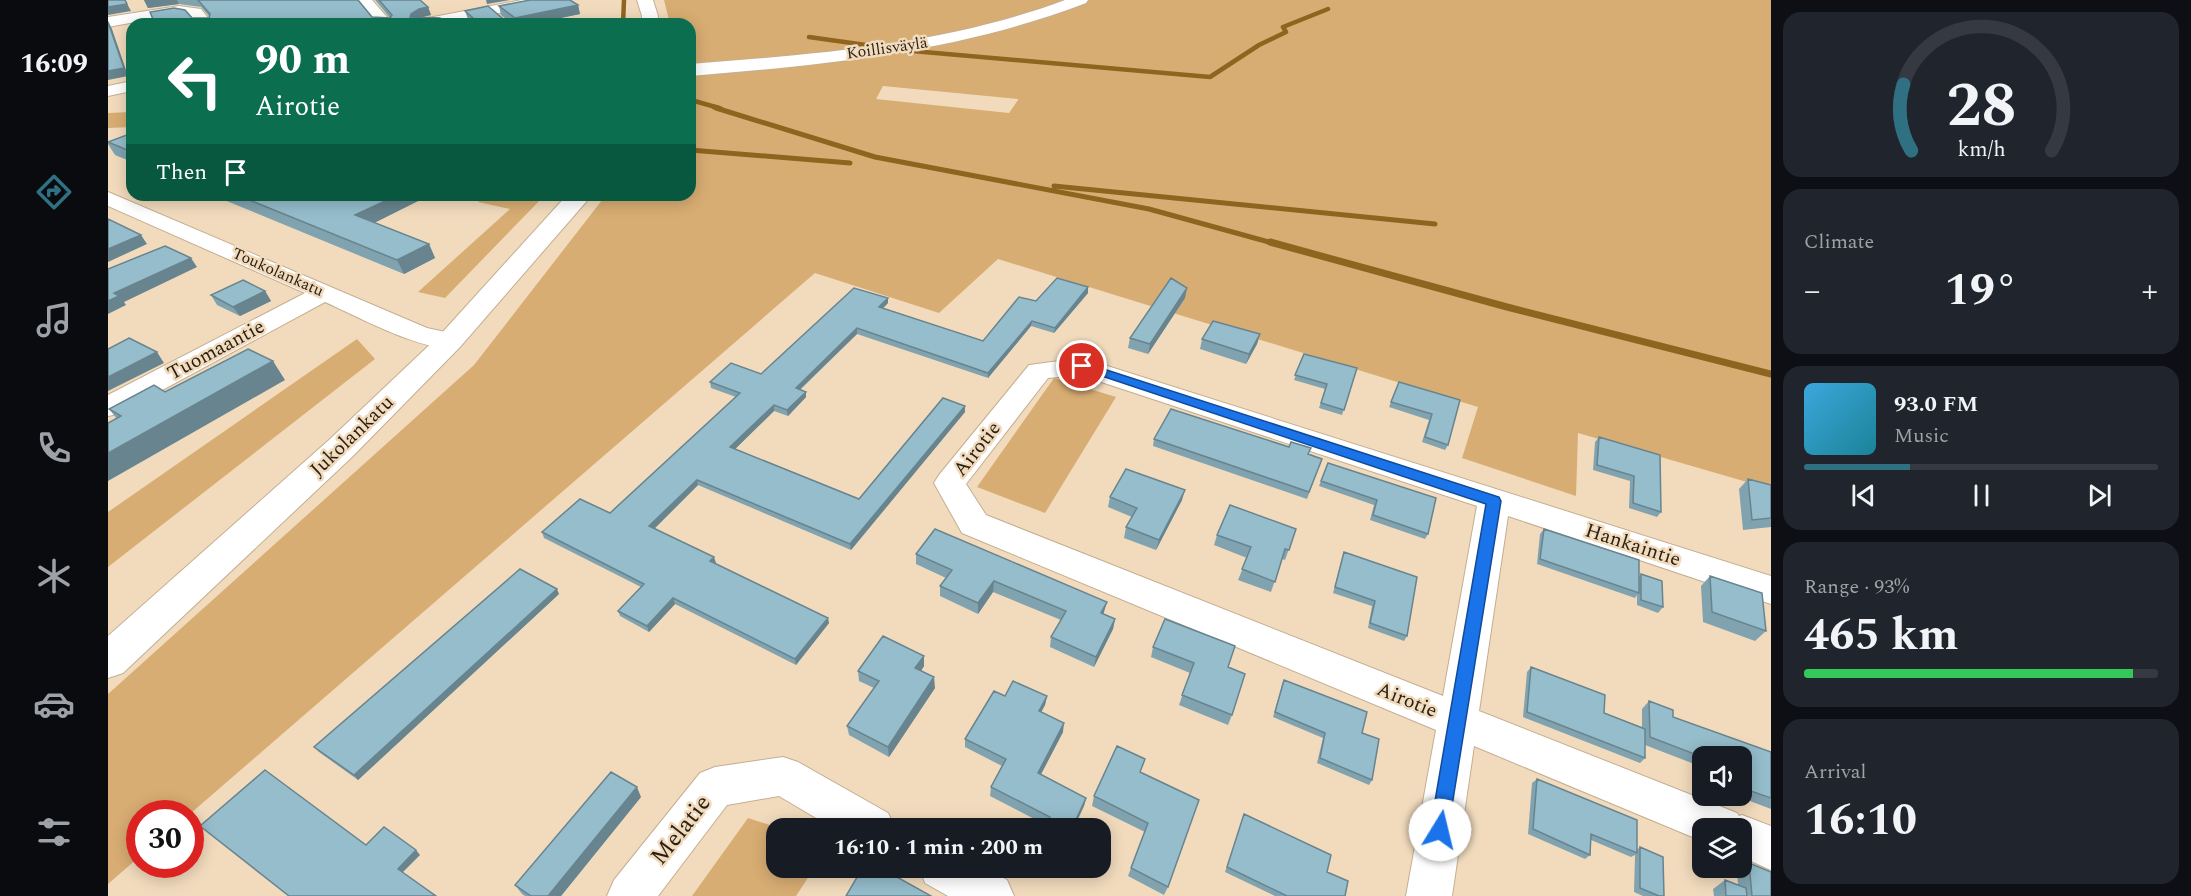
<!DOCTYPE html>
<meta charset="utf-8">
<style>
body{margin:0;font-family:Spectral,serif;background:#20242c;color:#f1f3f6;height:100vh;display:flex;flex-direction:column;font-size:22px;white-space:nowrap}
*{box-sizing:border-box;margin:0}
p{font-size:20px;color:#9ea1a6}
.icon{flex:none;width:33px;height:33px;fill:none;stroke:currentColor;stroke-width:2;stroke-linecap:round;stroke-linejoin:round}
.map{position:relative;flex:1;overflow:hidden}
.panel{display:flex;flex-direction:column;gap:12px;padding:12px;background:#0d0f14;width:420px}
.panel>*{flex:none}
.hud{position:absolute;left:18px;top:18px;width:570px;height:183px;border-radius:18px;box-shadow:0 3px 15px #0003;background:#0b6e4f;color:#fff;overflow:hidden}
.buttons{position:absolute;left:1584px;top:746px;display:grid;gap:12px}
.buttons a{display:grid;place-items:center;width:60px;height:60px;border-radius:12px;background:#171b24;box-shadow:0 3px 15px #0003;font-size:30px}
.speed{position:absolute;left:18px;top:800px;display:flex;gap:12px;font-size:30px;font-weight:700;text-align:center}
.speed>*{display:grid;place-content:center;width:78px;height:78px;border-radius:50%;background:#171b24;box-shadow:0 3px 15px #0003;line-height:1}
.speed .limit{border:9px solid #d22;background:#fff;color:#111}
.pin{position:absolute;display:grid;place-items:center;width:51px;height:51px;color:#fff;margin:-26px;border:3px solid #fff;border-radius:50%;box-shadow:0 2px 6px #0007}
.me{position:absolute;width:66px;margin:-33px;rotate:9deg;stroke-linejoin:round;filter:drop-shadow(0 0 4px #0008)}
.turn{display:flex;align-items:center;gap:21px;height:126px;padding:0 30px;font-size:27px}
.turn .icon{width:78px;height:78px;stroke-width:2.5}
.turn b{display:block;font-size:42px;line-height:51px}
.then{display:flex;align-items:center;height:57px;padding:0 30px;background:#0003;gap:12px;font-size:22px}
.big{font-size:45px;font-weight:700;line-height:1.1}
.panel .card{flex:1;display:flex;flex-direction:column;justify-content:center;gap:9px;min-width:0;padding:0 21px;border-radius:18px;background:#20242c}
.panel .dial{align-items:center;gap:0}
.dial svg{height:156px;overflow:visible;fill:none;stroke:#363941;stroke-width:7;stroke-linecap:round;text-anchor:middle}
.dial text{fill:#f1f3f6;stroke:none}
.song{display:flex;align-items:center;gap:18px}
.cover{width:72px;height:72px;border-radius:9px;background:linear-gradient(135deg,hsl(200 70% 55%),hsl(190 70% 35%))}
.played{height:6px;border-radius:3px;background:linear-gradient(90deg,#2f7083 30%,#363941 30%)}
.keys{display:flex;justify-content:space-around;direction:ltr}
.heat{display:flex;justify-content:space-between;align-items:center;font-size:33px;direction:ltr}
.charge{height:9px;border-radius:4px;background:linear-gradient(90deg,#34c759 93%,#363941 0)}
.trip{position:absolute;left:658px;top:818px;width:345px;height:60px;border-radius:18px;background:#171b24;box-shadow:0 3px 15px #0003;font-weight:700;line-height:60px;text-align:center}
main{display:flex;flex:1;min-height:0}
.tab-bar{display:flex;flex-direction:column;width:108px;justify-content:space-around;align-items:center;background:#090b0e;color:#9ea1a6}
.tab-bar .icon{width:42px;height:42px}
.tab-bar .current{color:#2f7083}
.tab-bar b{font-size:27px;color:#f1f3f6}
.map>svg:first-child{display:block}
.green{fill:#d8ad73;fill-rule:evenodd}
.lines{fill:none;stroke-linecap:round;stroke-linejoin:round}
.stream-far2{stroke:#8f641e;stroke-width:4.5}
.stream-far1{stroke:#8f641e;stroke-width:5}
.stream{stroke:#8f641e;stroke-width:7}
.street-casing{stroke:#c4ae91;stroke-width:2}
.secondary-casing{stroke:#c4ae91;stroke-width:2}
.street{fill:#fff;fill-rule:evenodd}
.secondary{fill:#fff;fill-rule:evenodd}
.wall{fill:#80a3af}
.shaded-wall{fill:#68848e}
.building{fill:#95bdcb;stroke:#68848e;stroke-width:1.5}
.route{fill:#1a73e8;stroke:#114b97;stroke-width:1.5}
.labels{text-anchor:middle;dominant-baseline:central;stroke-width:5;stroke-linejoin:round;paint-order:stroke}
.far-street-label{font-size:16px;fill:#281f14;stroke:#f2dbbd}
.street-label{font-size:20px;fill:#281f14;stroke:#f2dbbd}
.near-street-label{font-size:24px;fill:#281f14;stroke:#f2dbbd}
</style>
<main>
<nav class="tab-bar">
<b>16:09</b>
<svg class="icon current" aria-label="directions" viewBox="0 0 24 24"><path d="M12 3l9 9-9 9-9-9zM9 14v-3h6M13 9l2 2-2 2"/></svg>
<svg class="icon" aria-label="music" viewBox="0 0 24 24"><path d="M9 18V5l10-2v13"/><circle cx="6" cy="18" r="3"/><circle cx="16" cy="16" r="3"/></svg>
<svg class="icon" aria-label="phone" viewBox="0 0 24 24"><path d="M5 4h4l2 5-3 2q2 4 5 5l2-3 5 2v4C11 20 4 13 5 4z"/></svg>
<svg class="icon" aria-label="climate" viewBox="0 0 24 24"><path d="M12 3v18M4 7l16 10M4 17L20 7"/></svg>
<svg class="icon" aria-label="car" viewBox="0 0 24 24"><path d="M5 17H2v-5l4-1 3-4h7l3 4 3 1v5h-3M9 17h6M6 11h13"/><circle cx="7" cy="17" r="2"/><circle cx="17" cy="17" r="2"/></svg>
<svg class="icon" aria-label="filters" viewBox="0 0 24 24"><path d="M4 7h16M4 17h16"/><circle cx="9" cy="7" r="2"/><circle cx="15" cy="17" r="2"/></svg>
</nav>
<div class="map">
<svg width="1663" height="896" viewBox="0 0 1663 896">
<rect width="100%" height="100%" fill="#f2dbbd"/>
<!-- green -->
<path class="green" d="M 556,0 L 1663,0 L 1663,489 L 1470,433 L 1468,496 L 1354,458 L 1370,407 L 890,259 L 831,313 L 707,273 L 83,813 L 32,813 L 31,857 L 0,884 L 0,694 L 366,365 L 498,195 L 582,195 L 582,24 L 562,24 ZM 775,86 L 910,99 L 910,100 L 901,113 L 768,99 Z
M 24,112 L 24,127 L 0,128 L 0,113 Z
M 377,195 L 437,195 L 337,298 L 310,292 L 402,209 L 370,202 Z
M 249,339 L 267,359 L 0,567 L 0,512 Z
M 946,378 L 1008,397 L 937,513 L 869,487 Z
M 640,818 L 671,828 L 669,828 L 669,867 L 707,867 L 688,896 L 584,896 Z"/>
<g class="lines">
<!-- stream-far2 -->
<path class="stream-far2" d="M 515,24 L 516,0
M 701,37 L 772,47
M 793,50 L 1102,77 L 1151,45 L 1178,32 L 1175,27 L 1220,9
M 583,100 L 611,108"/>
<!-- stream-far1 -->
<path class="stream-far1" d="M 606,107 L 613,109
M 608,108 L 767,157 L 1041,209 L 1168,244
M 582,150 L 742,163
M 946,186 L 1327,224"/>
<!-- stream -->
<path class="stream" d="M 1162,242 L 1399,307 L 1663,374"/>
<!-- street casing -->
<g class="street-casing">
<path id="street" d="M 249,0 L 264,0 L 285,24 L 269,24 Z
M 414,0 L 443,0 L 436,4 L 338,24 L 307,24 L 315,19 Z
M 71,6 L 93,9 L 105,24 L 89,24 L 83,16 L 71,14 L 0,27 L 0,17 Z
M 24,81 L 24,91 L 0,96 L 0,86 Z
M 0,192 L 319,328 L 351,335 L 355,341 L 351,347 C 319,355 249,316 217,302 L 10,414 L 0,416 L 0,395 L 197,293 L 0,206 Z
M 974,358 L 1663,576 L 1663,604 L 1400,516 L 1371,711 L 1614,807 L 1629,813 L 1631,816 L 1634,815 L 1663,826 L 1663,870 L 1634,857 L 1634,828 L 1594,828 L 1594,841 L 1366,746 L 1344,896 L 1298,896 L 1328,730 L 854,533 L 826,483 L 831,475 L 921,365 ZM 972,375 L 1369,506 L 1335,696 L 878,515 L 858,484 L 940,378 Z
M 675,757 L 690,762 L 780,813 L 787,828 L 725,828 L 671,796 L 619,805 L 550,896 L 499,896 L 506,880 L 592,773 L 607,767 Z
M 811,867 L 876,867 L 899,880 L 906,896 L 840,896 L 817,883 Z"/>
</g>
<!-- secondary casing -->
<g class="secondary-casing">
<path id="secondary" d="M 529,0 L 545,0 L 550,16 L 549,24 L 533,24 L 534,16 Z
M 957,0 L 980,0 L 978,3 C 850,52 717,65 582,76 L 582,64 C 709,54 837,45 957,0 Z
M 459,195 L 484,195 L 352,347 L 245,456 L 15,673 L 0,678 L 0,636 L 221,440 L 332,335 Z"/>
</g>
<!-- street -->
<use href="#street" class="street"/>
<!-- secondary -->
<use href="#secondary" class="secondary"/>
</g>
<!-- wall -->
<path class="wall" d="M 36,0 L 250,0 L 264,17 L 282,18 L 267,0 L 312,0 L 320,7 L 323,15 L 314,17 L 332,18 L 340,24 L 47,24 L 42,12 L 66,8 L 77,10 L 84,18 L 101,18 L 101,16 L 93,7 L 71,4 L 40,8 Z
M 470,5 L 472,14 L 423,24 L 405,24 L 393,15 L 391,6 Z
M 357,11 L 401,24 L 363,24 L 361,22 Z
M 24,133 L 24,162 L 7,155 L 0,144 L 0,142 Z
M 104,195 L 322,195 L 266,223 L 321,244 L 327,258 L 296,274 Z
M 980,287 L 980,293 L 946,333 L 923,326 L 880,378 L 749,334 L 692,390 L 698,392 L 698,397 L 680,416 L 666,411 L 627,449 L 751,499 L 857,406 L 857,412 L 743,550 L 590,485 L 547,528 L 608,563 L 607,564 L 721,623 L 688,665 L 567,604 L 541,632 L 512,616 L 510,611 L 533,587 L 436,538 L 434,532 L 502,513 L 628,397 L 603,388 L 602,382 L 653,374 L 780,303 L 775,308 L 875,341 L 928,301 Z
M 157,291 L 163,301 L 132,316 L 109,305 L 103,295 Z
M 1077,298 L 1040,354 L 1020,348 L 1022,338 Z
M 1152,334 L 1149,344 L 1138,364 L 1092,349 L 1094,339 Z
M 1196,354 L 1249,368 L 1234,415 L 1211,408 L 1217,389 L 1186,380 Z
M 177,380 L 9,419 L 1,409 L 57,392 Z
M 1291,382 L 1352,400 L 1340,445 L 1337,450 L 1314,442 L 1321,420 L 1281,407 Z
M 1491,437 L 1552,455 L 1553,512 L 1549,517 L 1521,508 L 1522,481 L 1485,470 L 1487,442 Z
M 1046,439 L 1200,454 L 1214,459 L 1199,499 L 1045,446 Z
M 1220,463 L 1320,534 L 1317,539 L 1262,520 L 1266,505 L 1211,486 Z
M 1640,479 L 1663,485 L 1663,527 L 1635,530 L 1631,489 Z
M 1002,497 L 1074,500 L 1048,550 L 1016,538 L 1018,527 L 1024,517 L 1000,507 Z
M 1188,529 L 1177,560 L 1174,559 L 1163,592 L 1130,580 L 1139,558 L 1106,545 L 1109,535 Z
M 1436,529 L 1531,577 L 1533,574 L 1555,607 L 1550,613 L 1529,605 L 1529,595 L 1527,598 L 1429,564 L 1432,534 Z
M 1236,552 L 1299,636 L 1296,641 L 1260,628 L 1264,606 L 1225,593 L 1234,558 Z
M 808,554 L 996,612 L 995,614 L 1007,619 L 1005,629 L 986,667 L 942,647 L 943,637 L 953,620 L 885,592 L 870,614 L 832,596 L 832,586 L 838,578 L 808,564 Z
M 1602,576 L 1658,631 L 1647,641 L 1595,622 L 1593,586 Z
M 451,594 L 250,780 L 211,752 L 206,747 Z
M 1045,647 L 1120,667 L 1124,715 L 1120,725 L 1071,705 L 1082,673 L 1043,657 Z
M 816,656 L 816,666 L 813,671 L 827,688 L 781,757 L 741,735 L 739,726 L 766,688 L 751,681 L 750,671 Z
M 1423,667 L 1496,713 L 1534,727 L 1534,709 L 1541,701 L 1565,717 L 1663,752 L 1663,809 L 1626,795 L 1634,795 L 1634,756 L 1594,756 L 1594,767 L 1537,745 L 1537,758 L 1532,763 L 1415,717 L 1419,672 Z
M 1176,680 L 1254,733 L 1264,780 L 1261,785 L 1209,763 L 1215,738 L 1165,717 L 1174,685 Z
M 939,696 L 937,705 L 933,712 L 955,732 L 933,774 L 978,798 L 976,806 L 938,825 L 882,796 L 883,787 L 894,766 L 857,747 L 857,739 Z
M 1033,772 L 1060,887 L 1056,895 L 1020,876 L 1037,832 L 984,806 L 986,796 Z
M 1429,779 L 1529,850 L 1532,847 L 1556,896 L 1535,896 L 1526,892 L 1527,855 L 1523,857 L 1483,840 L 1482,855 L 1477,859 L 1420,834 L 1424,783 Z
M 533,797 L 453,896 L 417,896 L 414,894 L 407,885 Z
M 1136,814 L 1219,872 L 1237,896 L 1167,896 L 1117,872 Z
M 1641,863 L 1663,896 L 1606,896 L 1605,889 L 1617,880 L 1630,885 L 1629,872 Z"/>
<!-- shaded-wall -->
<path class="shaded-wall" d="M 17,0 L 23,11 L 0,15 L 0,7 Z
M 36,0 L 69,0 L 71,4 L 40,8 Z
M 378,0 L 402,0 L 379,4 Z
M 470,5 L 472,14 L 423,24 L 408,24 L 407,18 Z
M 320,7 L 323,15 L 314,17 L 302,17 L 303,14 L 311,9 Z
M 0,21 L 4,29 L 20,76 L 0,80 Z
M 290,195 L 322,195 L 254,229 L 247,215 Z
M 33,235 L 39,244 L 0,262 L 0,249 Z
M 321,244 L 327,258 L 296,274 L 289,260 Z
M 83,258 L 89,267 L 16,302 L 18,305 L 0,314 L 0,301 L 6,293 Z
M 980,287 L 980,293 L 946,333 L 947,328 Z
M 1079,288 L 1077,298 L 1040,354 L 1042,344 Z
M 157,291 L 163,301 L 132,316 L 125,307 Z
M 780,298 L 780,303 L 771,312 L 771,307 Z
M 924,321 L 923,326 L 880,378 L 880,373 Z
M 749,328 L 749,334 L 688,393 L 688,388 Z
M 1152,334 L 1149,344 L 1138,364 L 1141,354 Z
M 49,352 L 56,363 L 0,391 L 0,377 Z
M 165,361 L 177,380 L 0,481 L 0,453 Z
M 698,392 L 698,397 L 680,416 L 679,410 Z
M 666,405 L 666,411 L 623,453 L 622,447 Z
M 857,406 L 857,412 L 743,550 L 742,544 Z
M 589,480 L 590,485 L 543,532 L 541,526 Z
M 1077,490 L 1074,500 L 1048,550 L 1051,540 Z
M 606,557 L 608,563 L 603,567 L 602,561 Z
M 886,581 L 885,592 L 870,614 L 870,603 Z
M 449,589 L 451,594 L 250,780 L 246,775 Z
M 565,598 L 567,604 L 541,632 L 539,626 Z
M 999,602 L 996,612 L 991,623 L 993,613 Z
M 720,618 L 721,623 L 688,665 L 687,659 Z
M 1007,619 L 1005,629 L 986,667 L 988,657 Z
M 816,656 L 816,666 L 808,678 L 807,668 Z
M 826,677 L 827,688 L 781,757 L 780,747 Z
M 939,696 L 937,705 L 929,720 L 931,711 Z
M 956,723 L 955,732 L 929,782 L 930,773 Z
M 529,787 L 533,797 L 453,896 L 440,896 Z
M 978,798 L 976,806 L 966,828 L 964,828 Z
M 308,850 L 312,855 L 294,873 L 290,869 Z"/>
<!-- building -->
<path class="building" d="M 0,0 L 17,0 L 19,4 L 0,7 Z
M 90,0 L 250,0 L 264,17 L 282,18 L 284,15 L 271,0 L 312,0 L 320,7 L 311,9 L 303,14 L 302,17 L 332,18 L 340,24 L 47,24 L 42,12 L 66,8 L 77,10 L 84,18 L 101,18 L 102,14 Z
M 422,0 L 462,0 L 470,5 L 407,18 L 391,6 Z
M 380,6 L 401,24 L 372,24 L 357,11 Z
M 0,22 L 16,68 L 0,71 Z
M 24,133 L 24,152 L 0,142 Z
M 129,195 L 290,195 L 247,215 L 321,244 L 289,260 Z
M 0,219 L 33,235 L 0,249 Z
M 57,246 L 83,258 L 6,293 L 11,296 L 0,301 L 0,269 Z
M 949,278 L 980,287 L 947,328 L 924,321 L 880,373 L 749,328 L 688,388 L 698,392 L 679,410 L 666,405 L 622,447 L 751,499 L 835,398 L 857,406 L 742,544 L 589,480 L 541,526 L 606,557 L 602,561 L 720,618 L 687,659 L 565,598 L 539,626 L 510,611 L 536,584 L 434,532 L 472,499 L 502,513 L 632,393 L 602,382 L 623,363 L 653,374 L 746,288 L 780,298 L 771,307 L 875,341 L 911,297 L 928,301 Z
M 1063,278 L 1079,288 L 1042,344 L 1022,338 Z
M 135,280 L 157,291 L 125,307 L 103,295 Z
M 1105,321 L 1152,334 L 1141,354 L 1094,339 Z
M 21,338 L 49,352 L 0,377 L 0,349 Z
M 140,349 L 165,361 L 0,453 L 0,423 L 13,416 L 1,409 L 46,385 L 57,392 Z
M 1196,354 L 1249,368 L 1236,410 L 1213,403 L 1219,384 L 1187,375 Z
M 1291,382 L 1352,400 L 1340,445 L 1317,437 L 1324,414 L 1283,402 Z
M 1063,409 L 1181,447 L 1183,442 L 1203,448 L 1200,454 L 1214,459 L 1201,492 L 1046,439 Z
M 1491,437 L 1552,455 L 1553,512 L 1525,503 L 1526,476 L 1489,465 Z
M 1220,463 L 1328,498 L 1320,534 L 1265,515 L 1269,500 L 1213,481 Z
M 1018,469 L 1077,490 L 1051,540 L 1018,527 L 1029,508 L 1002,497 Z
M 1640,479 L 1663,485 L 1663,518 L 1644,520 Z
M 1122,505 L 1188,529 L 1181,550 L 1177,549 L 1167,582 L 1134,569 L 1143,547 L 1109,535 Z
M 827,529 L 999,602 L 993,613 L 1007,619 L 988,657 L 943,637 L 958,611 L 886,581 L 870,603 L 832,586 L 844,570 L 808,554 Z
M 1436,529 L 1531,560 L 1531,593 L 1432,559 Z
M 1236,552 L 1309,577 L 1299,636 L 1262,623 L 1267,601 L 1227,587 Z
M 412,569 L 449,589 L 246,775 L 206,747 Z
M 1533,574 L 1554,581 L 1555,607 L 1533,600 Z
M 1602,576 L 1654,593 L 1658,631 L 1604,612 Z
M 1057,619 L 1127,646 L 1120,667 L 1137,674 L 1124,715 L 1074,695 L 1086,663 L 1045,647 Z
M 775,636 L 816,656 L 807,668 L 826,677 L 780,747 L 739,726 L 771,681 L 750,671 Z
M 1423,667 L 1497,695 L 1496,713 L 1537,729 L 1537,758 L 1419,712 Z
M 1176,680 L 1259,712 L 1254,733 L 1271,739 L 1264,780 L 1212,758 L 1217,733 L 1167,712 Z
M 905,681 L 939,696 L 931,711 L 956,723 L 930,773 L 978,798 L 964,828 L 937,828 L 942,817 L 883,787 L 898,759 L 857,739 L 886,691 L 897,696 Z
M 1541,701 L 1565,710 L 1565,717 L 1663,752 L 1663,798 L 1634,788 L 1634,756 L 1594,756 L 1594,757 L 1542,737 Z
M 1009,746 L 1037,759 L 1032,772 L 1091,800 L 1060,887 L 1023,868 L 1040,823 L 986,796 Z
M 157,770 L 258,845 L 276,827 L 308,850 L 290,869 L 328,896 L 181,896 L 92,826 Z
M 503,772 L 529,787 L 440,896 L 423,896 L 407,885 Z
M 1429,779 L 1529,820 L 1529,853 L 1483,834 L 1482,855 L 1425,829 Z
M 1136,814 L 1223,855 L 1219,872 L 1240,881 L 1237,896 L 1179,896 L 1119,867 Z
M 1532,847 L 1555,857 L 1556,896 L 1551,896 L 1532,888 Z
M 1641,863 L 1663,872 L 1663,896 L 1644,896 Z
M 755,867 L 771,867 L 823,896 L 738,896 Z
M 1617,880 L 1638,888 L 1639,896 L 1618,896 Z"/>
<!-- route -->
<path class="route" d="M 974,362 L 1391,497 L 1393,501 L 1339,837 L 1332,840 L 1325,837 L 1322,830 L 1378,504 L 970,368 L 968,366 L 970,363 Z"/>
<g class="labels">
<!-- far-street labels -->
<g class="far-street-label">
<text transform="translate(779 48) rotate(-8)">Koillisväylä</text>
<text transform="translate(170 272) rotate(24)">Toukolankatu</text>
</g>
<!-- street labels -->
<g class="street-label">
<text transform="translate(108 350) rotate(-28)">Tuomaantie</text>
<text transform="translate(244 436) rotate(-44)">Jukolankatu</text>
<text transform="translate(869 449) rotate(-52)">Airotie</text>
<text transform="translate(1525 545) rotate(18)">Hankaintie</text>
<text transform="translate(1299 700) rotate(22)">Airotie</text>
</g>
<!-- near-street labels -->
<g class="near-street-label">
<text transform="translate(573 830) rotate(-52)">Melatie</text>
</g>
</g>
</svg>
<div class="buttons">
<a><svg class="icon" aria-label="sound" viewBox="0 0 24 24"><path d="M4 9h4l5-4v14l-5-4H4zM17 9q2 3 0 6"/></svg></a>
<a><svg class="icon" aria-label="layers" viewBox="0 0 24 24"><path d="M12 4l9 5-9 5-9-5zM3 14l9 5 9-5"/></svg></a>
</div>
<div class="speed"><div class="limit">30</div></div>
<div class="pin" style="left:974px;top:366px;background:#d93025"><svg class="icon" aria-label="arrive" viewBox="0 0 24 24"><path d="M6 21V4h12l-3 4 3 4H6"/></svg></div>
<svg class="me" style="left:1332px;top:830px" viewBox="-20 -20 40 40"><circle r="19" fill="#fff"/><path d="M0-13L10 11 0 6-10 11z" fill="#1a73e8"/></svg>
<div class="trip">16:10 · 1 min · 200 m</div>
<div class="hud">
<div class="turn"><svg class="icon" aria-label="left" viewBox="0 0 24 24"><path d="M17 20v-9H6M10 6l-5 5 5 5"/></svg><div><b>90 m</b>Airotie</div></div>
<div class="then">Then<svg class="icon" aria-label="arrive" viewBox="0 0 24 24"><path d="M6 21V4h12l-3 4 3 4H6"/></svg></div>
</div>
</div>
<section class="panel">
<div class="card dial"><svg viewBox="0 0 100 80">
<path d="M14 69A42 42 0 1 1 86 69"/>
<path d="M14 69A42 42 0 0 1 10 35" stroke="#2f7083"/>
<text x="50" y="56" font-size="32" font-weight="700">28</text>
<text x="50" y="72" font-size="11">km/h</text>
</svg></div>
<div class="card"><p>Climate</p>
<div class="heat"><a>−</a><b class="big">19°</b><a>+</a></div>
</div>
<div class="card">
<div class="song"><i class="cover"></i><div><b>93.0 FM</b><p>Music</p></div></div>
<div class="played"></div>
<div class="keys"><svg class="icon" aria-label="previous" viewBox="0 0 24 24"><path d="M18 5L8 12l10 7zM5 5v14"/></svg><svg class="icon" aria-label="pause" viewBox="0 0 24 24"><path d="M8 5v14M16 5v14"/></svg><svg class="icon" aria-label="next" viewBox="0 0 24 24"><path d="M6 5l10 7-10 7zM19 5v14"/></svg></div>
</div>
<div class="card"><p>Range · 93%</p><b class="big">465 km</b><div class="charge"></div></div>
<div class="card"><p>Arrival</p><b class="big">16:10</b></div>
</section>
</main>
